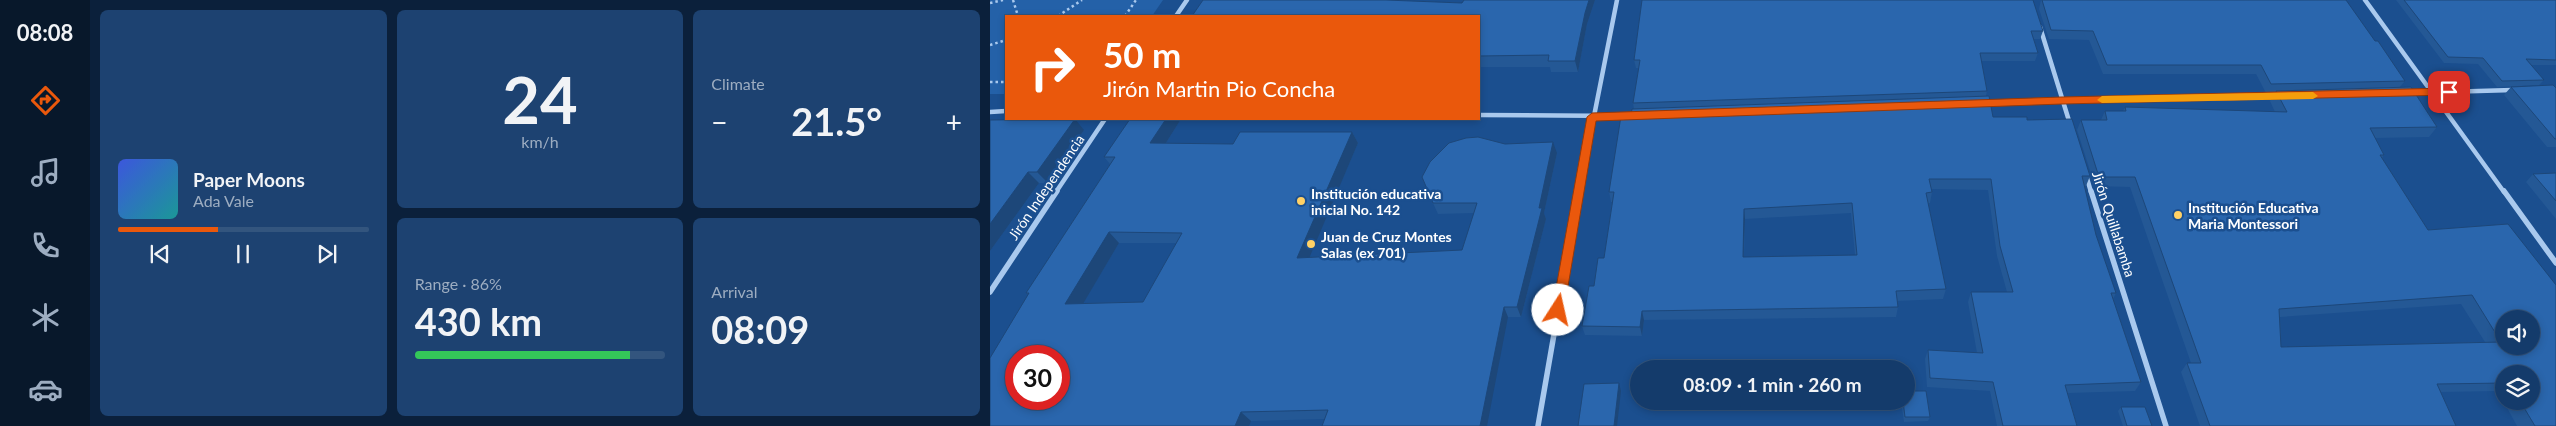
<!DOCTYPE html>
<meta charset="utf-8">
<style>
body{margin:0;font-family:Lato,sans-serif;background:#1d4271;color:#f1f3f6;height:100vh;display:flex;flex-direction:column;font-size:19px;white-space:nowrap}
*{box-sizing:border-box;margin:0}
p{font-size:16px;color:#9dadc1}
.icon{flex:none;width:28px;height:28px;fill:none;stroke:currentColor;stroke-width:2;stroke-linecap:round;stroke-linejoin:round}
.map{position:relative;flex:1;overflow:hidden}
.details{display:flex;flex-direction:column;gap:10px;padding:10px;background:#0b203b;width:900px}
.details>*{flex:none}
.guide{position:absolute;left:15px;top:15px;width:475px;height:105px;border-radius:0px;box-shadow:0 2px 8px #0003,0 0 0 1px #33557e;background:#ea580c;color:#fff;overflow:hidden}
.buttons{position:absolute;left:1505px;top:310px;display:grid;gap:10px}
.buttons a{display:grid;place-items:center;width:45px;height:45px;border-radius:50%;background:#143b6b;box-shadow:0 2px 8px #0003,0 0 0 1px #33557e;font-size:25px}
.speed{position:absolute;left:15px;top:345px;display:flex;gap:10px;font-size:25px;font-weight:700;text-align:center}
.speed>*{display:grid;place-content:center;width:65px;height:65px;border-radius:50%;background:#143b6b;box-shadow:0 2px 8px #0003,0 0 0 1px #33557e;line-height:1}
.speed .limit{border:8px solid #d22;background:#fff;color:#111}
.pin{position:absolute;display:grid;place-items:center;width:42px;height:42px;color:#fff;margin:-21px;border-radius:10px;box-shadow:0 2px 8px #0006}
.me{position:absolute;width:55px;margin:-28px;rotate:10deg;stroke-linejoin:round;filter:drop-shadow(0 0 4px #0008)}
.turn{display:flex;align-items:center;gap:18px;height:105px;padding:0 15px;font-size:22px}
.turn .icon{width:65px;height:65px;stroke-width:2.5}
.turn b{display:block;font-size:35px;line-height:42px}
.big{font-size:38px;font-weight:700;line-height:1.1}
.details .tile{flex:1;display:flex;flex-direction:column;justify-content:center;gap:8px;min-width:0;padding:0 18px;border-radius:8px;background:#1d4271}
.details .dial{align-items:center;gap:0}
.dial b{font-size:65px;line-height:1}
.song{display:flex;align-items:center;gap:15px}
.cover{width:60px;height:60px;border-radius:8px;background:linear-gradient(135deg,hsl(230 70% 55%),hsl(180 70% 35%))}
.played{height:5px;border-radius:2px;background:linear-gradient(90deg,#ea580c 40%,#33557e 40%)}
.keys{display:flex;justify-content:space-around;direction:ltr}
.heat{display:flex;justify-content:space-between;align-items:center;font-size:28px;direction:ltr}
.charge{height:8px;border-radius:4px;background:linear-gradient(90deg,#34c759 86%,#33557e 0)}
.details .tiles{flex:1;display:grid;gap:10px;grid-template-columns:repeat(3,1fr)}
.tile:first-child{grid-row:span 2}
.trip{position:absolute;left:640px;top:360px;width:285px;height:50px;border-radius:25px;background:#143b6b;box-shadow:0 2px 8px #0003,0 0 0 1px #33557e;font-weight:700;line-height:50px;text-align:center}
main{display:flex;flex:1;min-height:0}
.dock{display:flex;flex-direction:column;width:90px;justify-content:space-around;align-items:center;background:#08182b;color:#9dadc1}
.dock .icon{width:35px;height:35px}
.dock .current{color:#ea580c}
.dock b{font-size:22px;color:#f1f3f6}
.map>svg:first-child{display:block}
.green{fill:#2461a8}
.lines{fill:none;stroke-linecap:round;stroke-linejoin:round}
.path{stroke:#a9c9ee;stroke-width:2.5;stroke-dasharray:2.5 3;stroke-linecap:butt}
.minor-far1{stroke:#a9c9ee;stroke-width:4.5}
.minor{stroke:#a9c9ee;stroke-width:5.5}
.wall{fill:#245895;fill-rule:evenodd}
.shaded-wall{fill:#1d4779}
.building{fill:#2a66ad;stroke:#1d4779;fill-rule:evenodd}
.route{fill:#ea580c;stroke:#983908}
.slow{fill:#f59e0b}
.poi-dot{fill:#ffd166;stroke:#1b4f8f;stroke-width:2}
.labels{text-anchor:middle;dominant-baseline:central;stroke-width:5;stroke-linejoin:round;paint-order:stroke}
.street-label{font-size:14px;fill:#fff;stroke:#1b4f8f}
.poi-label{font-size:14px;font-weight:bold;fill:#fff;stroke:#1b4f8f;text-anchor:start}
</style>
<main>
<nav class="dock">
<b>08:08</b>
<svg class="icon current" aria-label="directions" viewBox="0 0 24 24"><path d="M12 3l9 9-9 9-9-9zM9 14v-3h6M13 9l2 2-2 2"/></svg>
<svg class="icon" aria-label="music" viewBox="0 0 24 24"><path d="M9 18V5l10-2v13"/><circle cx="6" cy="18" r="3"/><circle cx="16" cy="16" r="3"/></svg>
<svg class="icon" aria-label="phone" viewBox="0 0 24 24"><path d="M5 4h4l2 5-3 2q2 4 5 5l2-3 5 2v4C11 20 4 13 5 4z"/></svg>
<svg class="icon" aria-label="climate" viewBox="0 0 24 24"><path d="M12 3v18M4 7l16 10M4 17L20 7"/></svg>
<svg class="icon" aria-label="car" viewBox="0 0 24 24"><path d="M5 17H2v-5l4-1 3-4h7l3 4 3 1v5h-3M9 17h6M6 11h13"/><circle cx="7" cy="17" r="2"/><circle cx="17" cy="17" r="2"/></svg>
</nav>
<section class="details">
<div class="tiles">
<div class="tile">
<div class="song"><i class="cover"></i><div><b>Paper Moons</b><p>Ada Vale</p></div></div>
<div class="played"></div>
<div class="keys"><svg class="icon" aria-label="previous" viewBox="0 0 24 24"><path d="M18 5L8 12l10 7zM5 5v14"/></svg><svg class="icon" aria-label="pause" viewBox="0 0 24 24"><path d="M8 5v14M16 5v14"/></svg><svg class="icon" aria-label="next" viewBox="0 0 24 24"><path d="M6 5l10 7-10 7zM19 5v14"/></svg></div>
</div>
<div class="tile dial"><b>24</b><p>km/h</p></div>
<div class="tile"><p>Climate</p>
<div class="heat"><a>−</a><b class="big">21.5°</b><a>+</a></div>
</div>
<div class="tile"><p>Range · 86%</p><b class="big">430 km</b><div class="charge"></div></div>
<div class="tile"><p>Arrival</p><b class="big">08:09</b></div>
</div>
</section>
<div class="map">
<svg width="1566" height="426" viewBox="0 0 1566 426">
<rect width="100%" height="100%" fill="#1b4f8f"/>
<!-- green -->
<path class="green" d="M 0,0 L 173,0 L 162,16 L 16,16 L 16,94 L 0,94 Z"/>
<g class="lines">
<!-- path -->
<path class="path" d="M 23,0 L 28,16
M 0,3 L 13,0
M 68,16 L 92,0
M 135,16 L 146,0
M 0,45 L 16,40
M 0,82 L 16,82"/>
<!-- minor-far1 -->
<path class="minor-far1" d="M 1375,0 L 1514,192
M 186,16 L 197,0
M 1050,27 L 1080,124
M 1419,93 L 1523,90
M 994,103 L 1288,97
M 0,112 L 16,111
M 489,115 L 636,116
M 1096,175 L 1101,192
M 66,192 L 115,119
M 589,192 L 627,0"/>
<!-- minor -->
<path class="minor" d="M 1101,191 L 1176,426
M 1514,191 L 1566,263
M 0,292 L 67,191
M 548,426 L 589,191"/>
</g>
<!-- wall -->
<path class="wall" d="M 474,0 L 605,0 L 597,24 L 588,72 L 561,72 L 560,67 L 489,67 L 489,16 L 409,1 L 472,3 Z
M 652,0 L 1053,31 L 1050,39 L 1044,39 L 1048,53 L 1045,61 L 991,61 L 997,91 L 996,96 L 1003,117 L 1037,120 L 1100,176 L 1096,186 L 1094,186 L 1106,235 L 1126,293 L 1123,299 L 1151,382 L 1145,391 L 1078,393 L 1087,426 L 1007,426 L 1000,391 L 937,387 L 935,359 L 938,350 L 987,353 L 978,302 L 981,292 L 1017,292 L 1007,256 L 998,190 L 941,189 L 942,192 L 940,203 L 938,203 L 956,289 L 953,299 L 907,301 L 908,307 L 906,317 L 654,320 L 652,336 L 595,335 L 592,326 L 604,286 L 614,258 L 622,202 L 621,202 L 619,192 L 641,116 L 644,109 L 643,103 L 649,68 L 646,68 L 644,60 ZM 861,213 L 865,255 L 754,257 L 755,219 Z
M 1051,0 L 1385,41 L 1415,81 L 1409,88 L 1447,127 L 1439,137 L 1385,138 L 1394,155 L 1392,158 L 1438,230 L 1518,224 L 1566,426 L 1527,426 L 1508,391 L 1451,392 L 1466,426 L 1210,426 L 1191,372 L 1197,363 L 1201,363 L 1140,187 L 1105,186 L 1087,130 L 1091,120 L 1111,120 L 1115,111 L 1133,111 L 1135,107 L 1285,112 L 1280,101 L 1285,93 L 1276,93 L 1266,74 L 1113,74 L 1099,40 L 1059,39 L 1049,9 ZM 1471,304 L 1495,342 L 1291,347 L 1290,317 ZM 1514,374 L 1541,401 L 1514,401 Z
M 1406,0 L 1566,0 L 1566,65 L 1541,65 L 1554,80 L 1549,85 L 1507,87 L 1488,64 L 1454,63 Z
M 1521,87 L 1566,88 L 1566,147 L 1557,147 L 1514,95 Z
M 140,119 L 191,119 L 176,143 L 243,144 L 362,132 L 368,143 L 319,257 L 472,250 L 484,213 L 448,214 L 443,203 L 515,144 L 567,153 L 554,213 L 556,219 L 531,317 L 518,317 L 335,419 L 261,421 L 36,293 L 120,164 L 114,157 ZM 129,243 L 186,243 L 153,302 L 93,303 Z
M 0,120 L 94,130 L 58,183 L 49,183 L 0,251 Z
M 1566,173 L 1566,219 L 1536,182 L 1543,174 Z
M 911,401 L 916,401 L 940,417 L 938,421 L 914,422 Z
M 1131,407 L 1162,426 L 1133,426 L 1128,411 Z"/>
<!-- shaded-wall -->
<path class="shaded-wall" d="M 599,0 L 605,0 L 597,24 L 588,72 L 585,61 L 595,13 Z
M 85,119 L 94,130 L 58,183 L 47,172 Z
M 176,119 L 191,119 L 169,154 L 160,143 Z
M 362,132 L 368,143 L 315,268 L 307,258 Z
M 563,142 L 567,153 L 554,213 L 556,219 L 531,317 L 527,307 Z
M 38,172 L 49,183 L 0,251 L 0,224 Z
M 754,209 L 755,219 L 753,267 L 753,257 Z
M 119,232 L 129,243 L 87,314 L 75,304 Z
M 514,307 L 518,317 L 497,426 L 490,426 Z
M 652,311 L 654,320 L 652,336 L 650,327 Z
M 629,383 L 631,391 L 627,426 L 624,426 Z
M 251,412 L 261,421 L 259,426 L 245,426 Z"/>
<!-- building -->
<path class="building" d="M 213,0 L 396,0 L 472,3 L 474,0 L 599,0 L 595,13 L 585,61 L 558,61 L 559,55 L 489,56 L 489,16 L 202,16 Z
M 652,0 L 1043,0 L 1053,31 L 1041,31 L 1048,53 L 990,53 L 997,91 L 643,103 L 650,60 L 644,60 Z
M 1052,0 L 1356,0 L 1385,41 L 1388,41 L 1415,81 L 1281,84 L 1271,65 L 1117,65 L 1103,31 L 1061,30 Z
M 1414,0 L 1566,0 L 1566,60 L 1536,59 L 1554,80 L 1512,81 L 1493,58 L 1458,57 Z
M 1563,85 L 1566,88 L 1566,139 L 1565,139 L 1521,87 Z
M 1421,87 L 1447,127 L 1380,128 L 1394,155 L 1390,155 L 1438,230 L 1518,224 L 1566,285 L 1566,426 L 1545,426 L 1530,401 L 1541,401 L 1541,374 L 1514,374 L 1514,383 L 1447,384 L 1466,426 L 1220,426 L 1197,363 L 1211,363 L 1145,177 L 1109,177 L 1091,120 L 1117,120 L 1115,111 L 1136,111 L 1135,107 L 1297,112 L 1286,91 ZM 1482,295 L 1511,342 L 1291,347 L 1289,309 ZM 1514,319 L 1541,319 L 1541,346 L 1514,346 Z
M 999,96 L 1003,117 L 1037,117 L 1037,120 L 1082,119 L 1100,176 L 1092,176 L 1106,235 L 1126,293 L 1121,293 L 1151,382 L 1075,385 L 1087,426 L 1013,426 L 1003,382 L 940,378 L 938,350 L 993,353 L 981,292 L 1023,292 L 1010,246 L 1001,179 L 939,179 L 942,192 L 936,193 L 956,289 L 906,291 L 908,307 L 652,311 L 650,327 L 592,326 L 599,286 L 604,286 L 608,258 L 614,258 L 624,192 L 619,192 L 631,116 L 641,116 L 642,109 ZM 862,203 L 867,255 L 753,257 L 754,209 Z
M 85,119 L 47,172 L 38,172 L 0,224 L 0,120 Z
M 140,119 L 176,119 L 160,143 L 243,144 L 250,132 L 362,132 L 307,258 L 472,250 L 487,203 L 443,203 L 432,177 L 440,162 L 459,143 L 476,138 L 488,137 L 515,144 L 563,142 L 549,208 L 552,208 L 527,307 L 514,307 L 490,426 L 332,426 L 338,410 L 251,412 L 245,426 L 0,426 L 0,358 L 39,293 L 36,293 L 125,157 L 114,157 ZM 119,232 L 192,233 L 153,302 L 75,304 ZM 26,356 L 69,356 L 69,399 L 26,399 Z
M 1566,173 L 1566,201 L 1543,174 Z
M 629,383 L 624,426 L 588,426 L 594,384 Z
M 916,391 L 936,391 L 940,417 L 915,417 L 913,401 L 916,401 Z
M 1131,407 L 1155,407 L 1162,426 L 1137,426 Z"/>
<!-- route -->
<path class="route" d="M 1459,88 L 1464,92 L 1459,95 L 1072,104 L 606,121 L 574,310 L 568,315 L 562,310 L 597,117 L 602,113 L 1072,97 Z"/>
<!-- slow -->
<path class="slow" d="M 1323,92 L 1328,96 L 1323,99 L 1112,103 L 1107,100 L 1112,96 Z"/>
<!-- markers -->
<g class="poi-dot">
<circle cx="311" cy="201" r="5"/>
<circle cx="1188" cy="215" r="5"/>
<circle cx="321" cy="244" r="5"/>
</g>
<g class="labels">
<!-- street labels -->
<g class="street-label">
<text transform="translate(56 187) rotate(-56)">Jirón Independencia</text>
<text transform="translate(1124 224) rotate(72)">Jirón Quillabamba</text>
</g>
<!-- poi labels -->
<g class="poi-label">
<text x="321" y="193">Institución educativa<tspan x="321" dy="16">inicial No. 142</tspan></text>
<text x="1198" y="207">Institución Educativa<tspan x="1198" dy="16">Maria Montessori</tspan></text>
<text x="331" y="236">Juan de Cruz Montes<tspan x="331" dy="16">Salas (ex 701)</tspan></text>
</g>
</g>
</svg>
<div class="buttons">
<a><svg class="icon" aria-label="sound" viewBox="0 0 24 24"><path d="M4 9h4l5-4v14l-5-4H4zM17 9q2 3 0 6"/></svg></a>
<a><svg class="icon" aria-label="layers" viewBox="0 0 24 24"><path d="M12 4l9 5-9 5-9-5zM3 14l9 5 9-5"/></svg></a>
</div>
<div class="speed"><div class="limit">30</div></div>
<div class="pin" style="left:1459px;top:92px;background:#d93025"><svg class="icon" aria-label="arrive" viewBox="0 0 24 24"><path d="M6 21V4h12l-3 4 3 4H6"/></svg></div>
<svg class="me" style="left:568px;top:310px" viewBox="-20 -20 40 40"><circle r="19" fill="#fff"/><path d="M0-13L10 11 0 6-10 11z" fill="#ea580c"/></svg>
<div class="trip">08:09 · 1 min · 260 m</div>
<div class="guide">
<div class="turn"><svg class="icon" aria-label="right" viewBox="0 0 24 24"><path d="M7 20v-9h11M14 6l5 5-5 5"/></svg><div><b>50 m</b>Jirón Martin Pio Concha</div></div>
</div>
</div>
</main>
